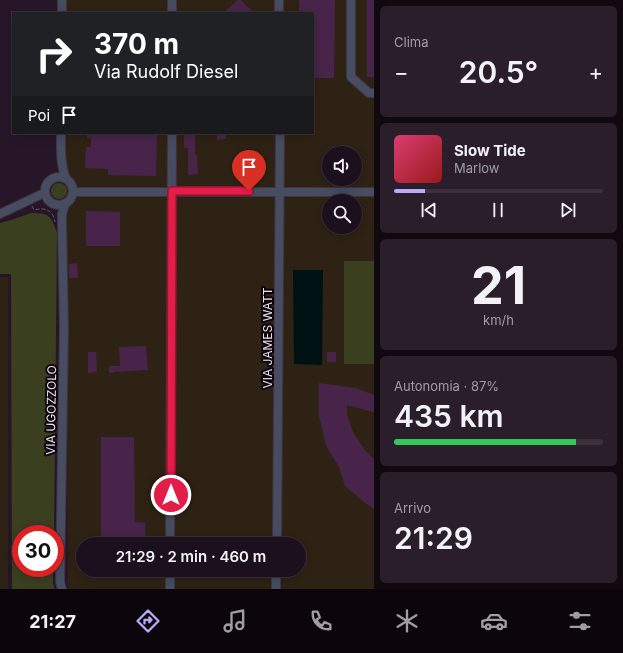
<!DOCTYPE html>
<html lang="it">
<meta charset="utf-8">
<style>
body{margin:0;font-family:Inter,sans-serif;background:#2a1e2b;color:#f1f3f6;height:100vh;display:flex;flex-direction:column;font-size:15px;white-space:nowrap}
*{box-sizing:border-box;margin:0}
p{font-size:13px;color:#a09da4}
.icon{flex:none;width:22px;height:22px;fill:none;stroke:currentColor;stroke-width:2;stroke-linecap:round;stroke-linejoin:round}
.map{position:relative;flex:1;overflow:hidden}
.panel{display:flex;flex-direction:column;gap:6px;padding:6px;background:#100910;width:249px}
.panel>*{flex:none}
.guide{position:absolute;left:12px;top:12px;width:302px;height:122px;border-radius:0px;box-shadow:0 2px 10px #0003,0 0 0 1px #3b303c;background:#202124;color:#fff;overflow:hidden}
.buttons{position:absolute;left:322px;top:146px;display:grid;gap:8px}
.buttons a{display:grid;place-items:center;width:40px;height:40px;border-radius:50%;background:#1d101e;box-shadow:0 2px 10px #0003,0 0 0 1px #3b303c;font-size:20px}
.speed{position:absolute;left:12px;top:525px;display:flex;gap:8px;font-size:20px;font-weight:700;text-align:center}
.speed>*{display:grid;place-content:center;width:52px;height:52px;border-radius:50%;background:#1d101e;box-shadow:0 2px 10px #0003,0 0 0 1px #3b303c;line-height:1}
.speed .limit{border:6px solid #d22;background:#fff;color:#111}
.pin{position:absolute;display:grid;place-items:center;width:34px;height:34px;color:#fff;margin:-41px -17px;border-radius:50% 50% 50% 0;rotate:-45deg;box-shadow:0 0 4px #0007}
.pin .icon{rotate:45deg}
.me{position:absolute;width:44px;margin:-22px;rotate:0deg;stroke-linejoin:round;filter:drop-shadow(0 0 3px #0008)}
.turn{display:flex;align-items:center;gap:14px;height:84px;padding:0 16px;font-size:18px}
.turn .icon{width:52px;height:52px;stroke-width:2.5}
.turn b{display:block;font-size:28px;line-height:34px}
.then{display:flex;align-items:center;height:38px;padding:0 16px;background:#0003;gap:8px;font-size:15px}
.big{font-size:30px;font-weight:600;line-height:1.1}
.panel .card{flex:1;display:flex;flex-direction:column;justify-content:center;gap:6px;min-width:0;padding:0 14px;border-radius:6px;background:#2a1e2b}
.panel .dial{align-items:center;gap:0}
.dial b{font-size:52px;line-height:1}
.song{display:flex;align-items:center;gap:12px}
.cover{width:48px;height:48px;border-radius:6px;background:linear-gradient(135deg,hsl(340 70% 55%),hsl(0 70% 35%))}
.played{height:4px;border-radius:2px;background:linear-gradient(90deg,#b7abf8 15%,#3b303c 15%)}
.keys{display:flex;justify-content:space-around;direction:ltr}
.heat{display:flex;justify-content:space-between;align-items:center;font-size:22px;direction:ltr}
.charge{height:6px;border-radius:3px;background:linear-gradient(90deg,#34c759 87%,#3b303c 0)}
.trip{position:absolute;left:76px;top:537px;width:230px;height:40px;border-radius:20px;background:#1d101e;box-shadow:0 2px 10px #0003,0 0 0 1px #3b303c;font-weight:600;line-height:40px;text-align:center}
.tab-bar{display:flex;height:64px;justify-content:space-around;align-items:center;background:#0c060c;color:#a09da4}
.tab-bar .icon{width:28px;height:28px}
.tab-bar .current{color:#b7abf8}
.tab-bar b{font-size:18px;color:#f1f3f6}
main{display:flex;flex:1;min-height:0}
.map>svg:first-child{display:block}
.industrial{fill:#2e2214;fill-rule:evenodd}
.green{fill:#3a3f20}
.water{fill:#001113}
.building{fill:#48244a}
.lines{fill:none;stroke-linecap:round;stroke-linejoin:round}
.minor-casing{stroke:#433244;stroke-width:10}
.path{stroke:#675767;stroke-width:1;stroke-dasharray:4 2;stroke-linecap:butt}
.minor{stroke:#464d61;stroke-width:8}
.route-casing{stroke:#92132f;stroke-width:10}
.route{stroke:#e11d48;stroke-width:7}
.labels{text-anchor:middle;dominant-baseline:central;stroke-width:4;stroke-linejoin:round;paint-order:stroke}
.street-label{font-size:12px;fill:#eee1ee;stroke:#0c050c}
</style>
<main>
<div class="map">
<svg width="374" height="589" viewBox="0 0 374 589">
<rect width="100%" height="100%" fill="#271628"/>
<!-- industrial -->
<path class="industrial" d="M 64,0 L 374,0 L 374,589 L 68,589 L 65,133 L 313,133 L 313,13 L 64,13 ZM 329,153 L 355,153 L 355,179 L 329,179 ZM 329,201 L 355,201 L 355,227 L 329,227 ZM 83,544 L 299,544 L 299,570 L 83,570 Z
M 0,277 L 8,277 L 8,589 L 0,589 Z"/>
<!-- green -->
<path class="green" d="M51 191a8 8 0 1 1 16 0a8 8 0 1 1-16 0Z
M 31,213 C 50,213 51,216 57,233 L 54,534 L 21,534 L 21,568 L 53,568 L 53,584 L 55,589 L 12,589 L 11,274 L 0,274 L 0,223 L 11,220 Z
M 344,261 L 374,261 L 374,364 L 344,364 Z"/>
<!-- water -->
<path class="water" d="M 293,270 L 323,270 L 322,365 L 294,364 Z"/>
<!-- building -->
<path class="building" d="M 238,0 L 241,0 L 254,13 L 223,13 Z
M 299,0 L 335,0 L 334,78 L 313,78 L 313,13 L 299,13 Z
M 367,0 L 374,0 L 374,77 L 367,77 Z
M 87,133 L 157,133 L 156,176 L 108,175 L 108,169 L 85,168 L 86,147 L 91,147 L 91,138 L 87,138 Z
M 184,133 L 195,133 L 195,155 L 197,155 L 198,174 L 188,175 L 188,148 L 184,148 Z
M 217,133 L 226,133 L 226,139 L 217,140 Z
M 86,211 L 120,212 L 120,246 L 86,246 Z
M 77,263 L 78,278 L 69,278 L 69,264 Z
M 146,346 L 148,370 L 114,372 L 114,373 L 109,373 L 109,366 L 120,366 L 119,347 Z
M 88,352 L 96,352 L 97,372 L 88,373 Z
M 327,352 L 336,352 L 336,362 L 327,362 Z
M 319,383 L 356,388 L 374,395 L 374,413 L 366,410 L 347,405 L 347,415 L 353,432 L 365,450 L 374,459 L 374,509 L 364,502 L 345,486 L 339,467 L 326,446 L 319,416 Z
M 101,437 L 134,437 L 135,522 L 145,523 L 145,544 L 101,544 Z"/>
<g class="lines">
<!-- minor casing -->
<g class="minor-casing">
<path id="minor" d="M 279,0 L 279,13
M 351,0 L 351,77 L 369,93 L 374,93
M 62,13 L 62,0
M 172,13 L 172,0
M 61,133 C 61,148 60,164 66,179
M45 191a14 14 0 1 1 28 0a14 14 0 1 1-28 0Z
M 73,192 L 374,192
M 0,214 L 44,193
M 170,544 L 172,133
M 277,544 L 280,133
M 62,589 L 60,582 L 64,328 L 62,223 L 62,214 L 65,204
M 170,589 L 170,570
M 276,589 L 276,570"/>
</g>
<!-- path -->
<path class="path" d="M 32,206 L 34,210 C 45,207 53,210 55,222"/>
<!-- minor -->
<use href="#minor" class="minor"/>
</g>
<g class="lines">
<!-- route casing -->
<g class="route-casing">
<path id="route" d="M 171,495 L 172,191 L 249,191"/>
</g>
<!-- route -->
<use href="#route" class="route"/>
</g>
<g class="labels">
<!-- street labels -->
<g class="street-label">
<text transform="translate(267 338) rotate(-90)">VIA JAMES WATT</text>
<text transform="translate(51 410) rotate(-89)">VIA UGOZZOLO</text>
</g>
</g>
</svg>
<div class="buttons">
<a><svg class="icon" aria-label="sound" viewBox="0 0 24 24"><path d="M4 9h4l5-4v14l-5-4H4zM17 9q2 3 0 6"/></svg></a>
<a><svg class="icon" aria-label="search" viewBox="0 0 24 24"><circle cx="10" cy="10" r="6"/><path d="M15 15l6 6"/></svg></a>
</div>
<div class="speed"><div class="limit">30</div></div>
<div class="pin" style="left:249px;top:191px;background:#d93025"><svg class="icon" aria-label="arrive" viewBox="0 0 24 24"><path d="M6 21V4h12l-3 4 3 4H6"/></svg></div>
<svg class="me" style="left:171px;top:495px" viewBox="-20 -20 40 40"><circle r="17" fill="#e11d48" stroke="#fff" stroke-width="3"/><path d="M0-11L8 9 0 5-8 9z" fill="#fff"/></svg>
<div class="trip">21:29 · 2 min · 460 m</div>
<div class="guide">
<div class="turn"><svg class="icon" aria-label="right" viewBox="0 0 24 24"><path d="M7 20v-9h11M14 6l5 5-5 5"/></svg><div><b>370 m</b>Via Rudolf Diesel</div></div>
<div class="then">Poi<svg class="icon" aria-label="arrive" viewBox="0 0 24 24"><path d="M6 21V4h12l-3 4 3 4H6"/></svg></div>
</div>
</div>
<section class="panel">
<div class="card"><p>Clima</p>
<div class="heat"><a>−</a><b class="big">20.5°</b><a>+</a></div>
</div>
<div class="card">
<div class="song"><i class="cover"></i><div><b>Slow Tide</b><p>Marlow</p></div></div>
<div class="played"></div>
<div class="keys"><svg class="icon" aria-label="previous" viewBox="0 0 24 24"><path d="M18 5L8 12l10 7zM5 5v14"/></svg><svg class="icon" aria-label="pause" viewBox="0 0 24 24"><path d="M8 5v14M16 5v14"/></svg><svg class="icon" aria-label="next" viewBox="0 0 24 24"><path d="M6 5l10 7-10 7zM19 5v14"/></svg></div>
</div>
<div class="card dial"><b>21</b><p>km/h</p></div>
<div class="card"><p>Autonomia · 87%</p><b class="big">435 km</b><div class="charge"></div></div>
<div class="card"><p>Arrivo</p><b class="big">21:29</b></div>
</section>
</main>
<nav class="tab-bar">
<b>21:27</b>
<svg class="icon current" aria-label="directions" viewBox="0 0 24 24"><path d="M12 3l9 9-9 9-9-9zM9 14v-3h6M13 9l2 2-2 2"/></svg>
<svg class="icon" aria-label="music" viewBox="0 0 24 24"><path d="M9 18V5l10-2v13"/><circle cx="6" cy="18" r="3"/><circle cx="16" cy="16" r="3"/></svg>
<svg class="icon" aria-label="phone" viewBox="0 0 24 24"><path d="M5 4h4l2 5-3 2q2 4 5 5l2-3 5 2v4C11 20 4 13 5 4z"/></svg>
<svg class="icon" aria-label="climate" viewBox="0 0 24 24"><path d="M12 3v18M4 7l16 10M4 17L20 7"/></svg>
<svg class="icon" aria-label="car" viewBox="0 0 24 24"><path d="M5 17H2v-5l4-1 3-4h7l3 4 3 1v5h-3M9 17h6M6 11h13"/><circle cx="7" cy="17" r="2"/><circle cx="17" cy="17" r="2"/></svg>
<svg class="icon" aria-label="filters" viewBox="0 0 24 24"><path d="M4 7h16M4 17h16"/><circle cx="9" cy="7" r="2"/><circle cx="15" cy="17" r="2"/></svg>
</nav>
